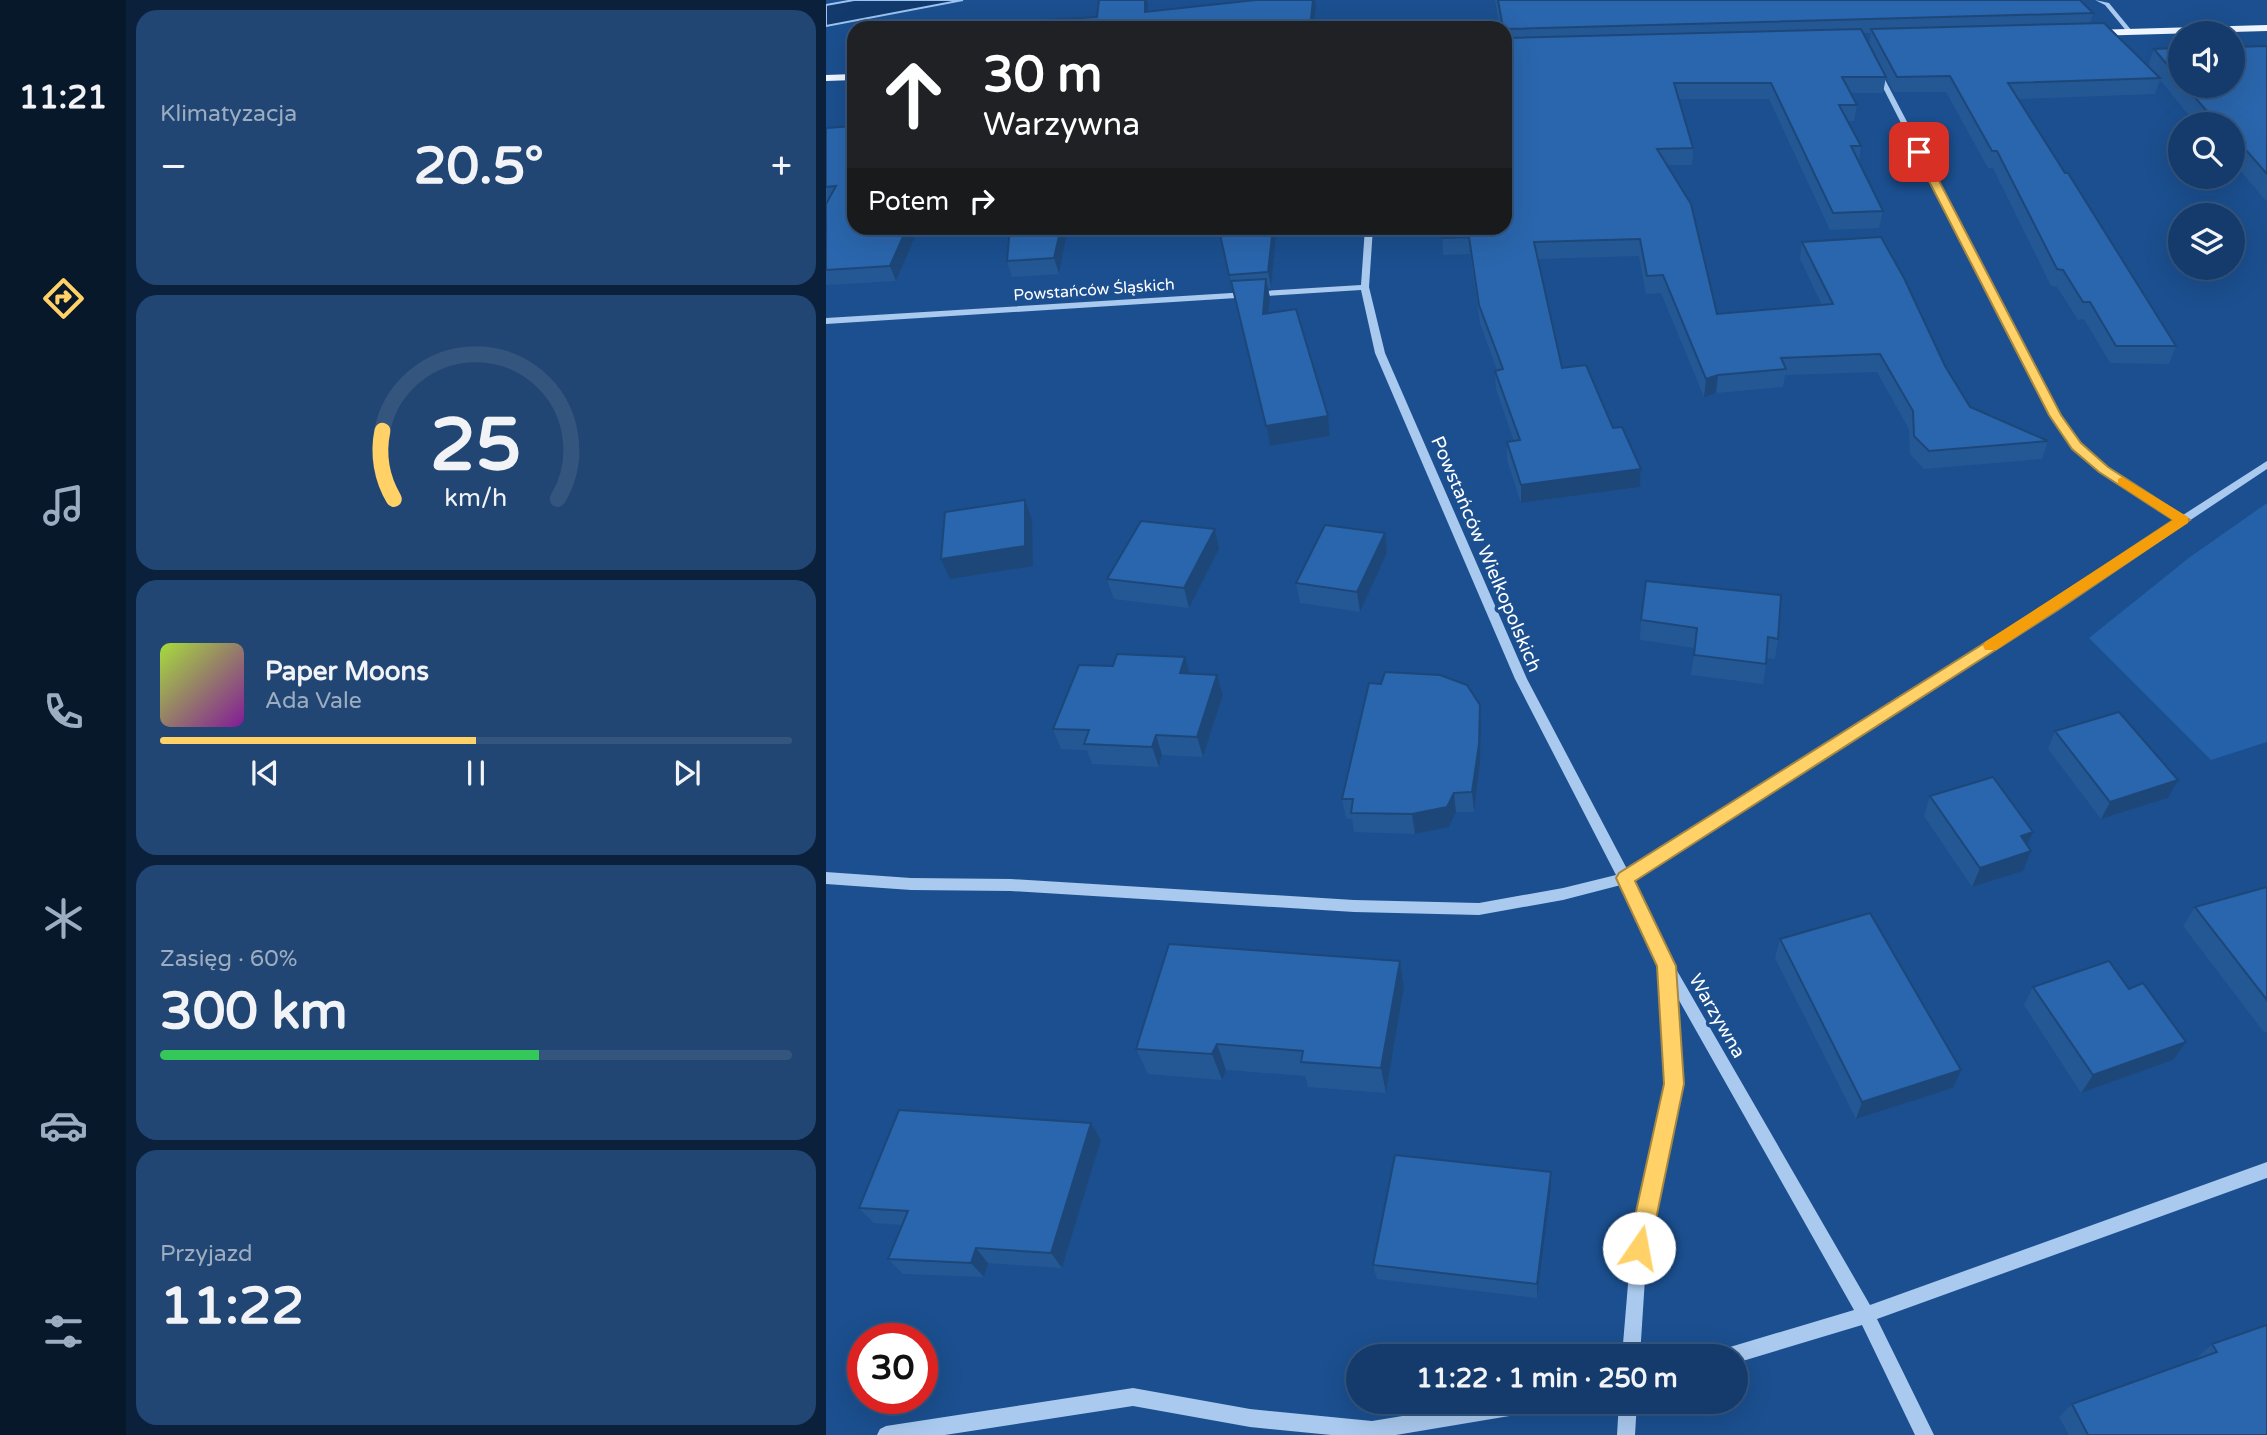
<!DOCTYPE html>
<html lang="pl">
<meta charset="utf-8">
<style>
body{margin:0;font-family:"Varela Round",sans-serif;background:#214673;color:#f1f3f6;height:100vh;display:flex;flex-direction:column;font-size:26px;white-space:nowrap}
*{box-sizing:border-box;margin:0}
p{font-size:23px;color:#9dadc1}
.icon{flex:none;width:38px;height:38px;fill:none;stroke:currentColor;stroke-width:2;stroke-linecap:round;stroke-linejoin:round}
.map{position:relative;flex:1;overflow:hidden}
.sheet{display:flex;flex-direction:column;gap:10px;padding:10px;background:#0b203b;width:700px}
.sheet>*{flex:none}
.guide{position:absolute;left:21px;top:21px;width:665px;height:214px;border-radius:21px;box-shadow:0 7px 28px #0002,0 0 0 2px #33557e;background:#202124;color:#fff;overflow:hidden}
.controls{position:absolute;left:1342px;top:21px;display:grid;gap:14px}
.controls a{display:grid;place-items:center;width:77px;height:77px;border-radius:50%;background:#143b6b;box-shadow:0 7px 28px #0002,0 0 0 2px #33557e;font-size:35px}
.speed{position:absolute;left:21px;top:1323px;display:flex;gap:14px;font-size:35px;font-weight:700;text-align:center}
.speed>*{display:grid;place-content:center;width:91px;height:91px;border-radius:50%;background:#143b6b;box-shadow:0 7px 28px #0002,0 0 0 2px #33557e;line-height:1}
.speed .limit{border:10px solid #d22;background:#fff;color:#111}
.pin{position:absolute;display:grid;place-items:center;width:60px;height:60px;color:#fff;margin:-30px;border-radius:14px;box-shadow:0 4px 10px #0006}
.me{position:absolute;width:77px;margin:-38px;rotate:12deg;stroke-linejoin:round;filter:drop-shadow(0 0 5px #0008)}
.turn{display:flex;align-items:center;gap:24px;height:147px;padding:0 21px;font-size:32px}
.turn .icon{width:91px;height:91px;stroke-width:2.5}
.turn b{display:block;font-size:49px;line-height:60px}
.then{display:flex;align-items:center;height:66px;padding:0 21px;background:#0003;gap:14px;font-size:26px}
.big{font-size:52px;font-weight:700;line-height:1.1}
.sheet .tile{flex:1;display:flex;flex-direction:column;justify-content:center;gap:10px;min-width:0;padding:0 24px;border-radius:21px;background:#214673}
.sheet .dial{align-items:center;gap:0}
.dial svg{height:182px;overflow:visible;fill:none;stroke:#33557e;stroke-width:7;stroke-linecap:round;text-anchor:middle}
.dial text{fill:#f1f3f6;stroke:none}
.song{display:flex;align-items:center;gap:21px}
.cover{width:84px;height:84px;border-radius:10px;background:linear-gradient(135deg,hsl(80 70% 55%),hsl(290 70% 35%))}
.played{height:7px;border-radius:4px;background:linear-gradient(90deg,#ffd166 50%,#33557e 50%)}
.keys{display:flex;justify-content:space-around;direction:ltr}
.heat{display:flex;justify-content:space-between;align-items:center;font-size:38px;direction:ltr}
.charge{height:10px;border-radius:5px;background:linear-gradient(90deg,#34c759 60%,#33557e 0)}
.trip{position:absolute;left:520px;top:1344px;width:402px;height:70px;border-radius:35px;background:#143b6b;box-shadow:0 7px 28px #0002,0 0 0 2px #33557e;font-weight:700;line-height:70px;text-align:center}
main{display:flex;flex:1;min-height:0}
.dock{display:flex;flex-direction:column;width:126px;justify-content:space-around;align-items:center;background:#08182b;color:#9dadc1}
.dock .icon{width:49px;height:49px}
.dock .on{color:#ffd166}
.dock b{font-size:32px;color:#f1f3f6}
.map>svg:first-child{display:block}
.green{fill:#2461a8}
.water{fill:#123a6d;stroke:#9cc4f0;stroke-width:2}
.lines{fill:none;stroke-linecap:round;stroke-linejoin:round}
.minor{fill:#a9c9ee;fill-rule:evenodd}
.major{fill:#f0f6ff;fill-rule:evenodd}
.wall{fill:#245895;fill-rule:evenodd}
.shaded-wall{fill:#1d4779}
.building{fill:#2a66ad;stroke:#1d4779;stroke-width:2}
.route{fill:#ffd166;stroke:#a68842;stroke-width:2}
.slow{fill:#f59e0b}
.labels{text-anchor:middle;dominant-baseline:central;stroke-width:7;stroke-linejoin:round;paint-order:stroke}
.far-street-label{font-size:16px;fill:#fff;stroke:#1b4f8f}
.street-label{font-size:19px;fill:#fff;stroke:#1b4f8f}
</style>
<main>
<nav class="dock">
<b>11:21</b>
<svg class="icon on" aria-label="directions" viewBox="0 0 24 24"><path d="M12 3l9 9-9 9-9-9zM9 14v-3h6M13 9l2 2-2 2"/></svg>
<svg class="icon" aria-label="music" viewBox="0 0 24 24"><path d="M9 18V5l10-2v13"/><circle cx="6" cy="18" r="3"/><circle cx="16" cy="16" r="3"/></svg>
<svg class="icon" aria-label="phone" viewBox="0 0 24 24"><path d="M5 4h4l2 5-3 2q2 4 5 5l2-3 5 2v4C11 20 4 13 5 4z"/></svg>
<svg class="icon" aria-label="climate" viewBox="0 0 24 24"><path d="M12 3v18M4 7l16 10M4 17L20 7"/></svg>
<svg class="icon" aria-label="car" viewBox="0 0 24 24"><path d="M5 17H2v-5l4-1 3-4h7l3 4 3 1v5h-3M9 17h6M6 11h13"/><circle cx="7" cy="17" r="2"/><circle cx="17" cy="17" r="2"/></svg>
<svg class="icon" aria-label="filters" viewBox="0 0 24 24"><path d="M4 7h16M4 17h16"/><circle cx="9" cy="7" r="2"/><circle cx="15" cy="17" r="2"/></svg>
</nav>
<section class="sheet">
<div class="tile"><p>Klimatyzacja</p>
<div class="heat"><a>−</a><b class="big">20.5°</b><a>+</a></div>
</div>
<div class="tile dial"><svg viewBox="0 0 100 80">
<path d="M14 69A42 42 0 1 1 86 69"/>
<path d="M14 69A42 42 0 0 1 9 39" stroke="#ffd166"/>
<text x="50" y="56" font-size="32" font-weight="700">25</text>
<text x="50" y="72" font-size="11">km/h</text>
</svg></div>
<div class="tile">
<div class="song"><i class="cover"></i><div><b>Paper Moons</b><p>Ada Vale</p></div></div>
<div class="played"></div>
<div class="keys"><svg class="icon" aria-label="previous" viewBox="0 0 24 24"><path d="M18 5L8 12l10 7zM5 5v14"/></svg><svg class="icon" aria-label="pause" viewBox="0 0 24 24"><path d="M8 5v14M16 5v14"/></svg><svg class="icon" aria-label="next" viewBox="0 0 24 24"><path d="M6 5l10 7-10 7zM19 5v14"/></svg></div>
</div>
<div class="tile"><p>Zasięg · 60%</p><b class="big">300 km</b><div class="charge"></div></div>
<div class="tile"><p>Przyjazd</p><b class="big">11:22</b></div>
</section>
<div class="map">
<svg width="1441" height="1435" viewBox="0 0 1441 1435">
<rect width="100%" height="100%" fill="#1b4f8f"/>
<!-- green -->
<path class="green" d="M 1441,503 L 1441,742 L 1385,760 L 1263,638 L 1364,557 Z"/>
<!-- water -->
<path class="water" d="M 28,0 L 137,0 L 0,26 L 0,5 Z"/>
<g class="lines">
<!-- minor -->
<path class="minor" d="M 1269,0 L 1283,3 L 1306,31 L 1306,33 L 1302,33 L 1279,5 Z
M 159,20 L 161,21 L 161,23 L 145,28 L 135,28 Z
M 1049,69 L 1054,70 L 1234,415 L 1255,444 L 1281,467 L 1357,515 L 1441,461 L 1441,469 L 1231,609 L 807,880 L 846,962 L 1044,1305 L 1441,1162 L 1441,1178 L 1051,1319 L 1108,1435 L 1089,1435 L 1036,1325 L 910,1363 L 910,1356 L 895,1356 L 898,1350 L 904,1347 L 1028,1310 L 850,995 L 856,1084 L 821,1248 L 814,1356 L 796,1356 L 805,1248 L 840,1084 L 835,968 L 795,885 L 737,900 L 653,915 L 528,912 L 185,891 L 85,890 L 0,884 L 0,872 L 85,878 L 185,879 L 528,900 L 653,903 L 737,888 L 790,875 L 689,679 L 549,353 L 535,290 L 0,324 L 0,318 L 535,285 L 539,228 L 547,228 L 543,287 L 559,353 L 701,679 L 801,869 L 1223,603 L 1349,520 L 1273,471 L 1247,448 L 1224,415 L 1048,70 Z
M 307,1388 L 424,1409 L 546,1421 L 662,1402 L 723,1402 L 720,1408 L 714,1411 L 570,1435 L 505,1435 L 424,1427 L 307,1406 L 119,1435 L 51,1435 L 54,1429 L 60,1426 Z
M 793,1402 L 811,1402 L 809,1435 L 791,1435 Z"/>
<!-- major -->
<path class="major" d="M 1441,25 L 1441,31 L 1266,36 L 1261,33 L 1266,30 Z
M 28,74 L 28,80 L 0,81 L 0,75 Z"/>
</g>
<!-- wall -->
<path class="wall" d="M 669,0 L 1254,0 L 1267,13 L 1264,23 L 1322,66 L 1328,49 L 1354,48 L 1354,86 L 1407,86 L 1441,46 L 1441,202 L 1407,162 L 1407,124 L 1370,124 L 1334,80 L 1329,94 L 1192,99 L 1350,346 L 1343,364 L 1284,363 L 1258,319 L 1252,320 L 1231,287 L 1225,286 L 1167,168 L 1162,168 L 1120,92 L 1068,92 L 1051,60 L 1060,77 L 1057,93 L 1025,93 L 1031,105 L 1028,121 L 1021,121 L 1035,146 L 1033,161 L 1057,211 L 1053,228 L 1004,230 L 943,99 L 853,99 L 867,148 L 866,165 L 841,165 L 891,314 L 996,305 L 974,259 L 976,242 L 1119,366 L 1144,407 L 1222,441 L 1216,459 L 1098,469 L 1084,454 L 1083,429 L 1051,372 L 959,375 L 957,387 L 890,393 L 878,397 L 835,293 L 820,294 L 813,256 L 712,259 L 736,368 L 787,428 L 815,469 L 814,487 L 695,503 L 681,460 L 681,442 L 688,441 L 670,389 L 669,371 L 671,370 L 654,323 L 644,254 L 617,255 L 616,231 L 612,231 L 612,228 L 679,228 L 681,65 L 679,54 L 679,28 L 674,28 ZM 1037,33 L 1045,33 L 1043,44 Z
M 0,128 L 28,228 L 93,228 L 70,281 L 0,285 L 0,204 L 1,202 L 0,202 Z
M 242,228 L 233,274 L 186,277 L 181,261 Z
M 451,228 L 445,288 L 442,288 L 444,298 L 442,313 L 502,416 L 504,436 L 444,446 L 395,239 Z
M 559,533 L 561,553 L 534,612 L 474,603 L 470,583 Z
M 393,549 L 363,608 L 288,599 L 281,579 Z
M 815,620 L 952,639 L 949,659 L 941,658 L 937,684 L 865,675 L 869,648 L 814,640 Z
M 363,673 L 391,675 L 397,695 L 377,757 L 336,755 L 333,767 L 266,764 L 261,750 L 235,749 L 227,729 Z
M 654,705 L 655,725 L 654,764 L 648,812 L 630,812 L 623,827 L 589,834 L 528,832 L 526,819 L 520,818 L 516,799 Z
M 1229,731 L 1342,798 L 1275,819 L 1222,749 Z
M 1104,796 L 1201,846 L 1197,871 L 1146,887 L 1098,816 Z
M 1441,887 L 1441,1033 L 1437,1031 L 1357,926 L 1369,907 Z
M 954,939 L 1127,1088 L 1030,1119 L 949,958 Z
M 574,961 L 578,987 L 560,1093 L 482,1087 L 479,1076 L 400,1070 L 396,1080 L 322,1074 L 310,1049 Z
M 1207,987 L 1347,1060 L 1255,1093 L 1198,1005 Z
M 265,1123 L 275,1140 L 236,1268 L 162,1263 L 158,1277 L 77,1274 L 62,1259 L 76,1225 L 48,1223 L 33,1208 Z
M 725,1189 L 711,1298 L 551,1279 L 547,1265 Z
M 1386,1344 L 1441,1435 L 1243,1435 L 1233,1417 L 1246,1404 L 1372,1359 L 1371,1358 Z"/>
<!-- shaded-wall -->
<path class="shaded-wall" d="M 319,0 L 321,0 L 322,4 L 321,25 L 319,12 Z
M 487,0 L 489,0 L 490,7 L 487,28 L 484,28 Z
M 81,228 L 93,228 L 70,281 L 64,266 Z
M 235,228 L 242,228 L 233,274 L 228,258 Z
M 447,228 L 451,228 L 445,288 L 442,272 Z
M 440,279 L 444,298 L 440,334 L 437,314 Z
M 892,375 L 890,393 L 878,397 L 880,379 Z
M 502,416 L 504,436 L 444,446 L 440,426 Z
M 815,469 L 814,487 L 695,503 L 695,485 Z
M 199,500 L 206,520 L 207,566 L 124,579 L 115,559 Z
M 389,529 L 393,549 L 363,608 L 358,588 Z
M 559,533 L 561,553 L 534,612 L 531,592 Z
M 359,657 L 365,677 L 354,673 Z
M 391,675 L 397,695 L 377,757 L 371,737 Z
M 654,705 L 655,725 L 654,764 L 648,812 L 646,792 Z
M 330,735 L 336,755 L 333,767 L 326,747 Z
M 1352,780 L 1342,798 L 1275,819 L 1284,802 Z
M 628,793 L 630,812 L 623,827 L 589,834 L 586,814 Z
M 1207,832 L 1198,852 L 1195,836 Z
M 1205,851 L 1197,871 L 1146,887 L 1154,868 Z
M 574,961 L 578,987 L 560,1093 L 555,1068 Z
M 1360,1042 L 1347,1060 L 1255,1093 L 1267,1075 Z
M 391,1044 L 400,1070 L 396,1080 L 386,1054 Z
M 1135,1070 L 1127,1088 L 1030,1119 L 1036,1102 Z
M 265,1123 L 275,1140 L 236,1268 L 225,1253 Z
M 725,1172 L 725,1189 L 711,1298 L 711,1284 Z
M 150,1248 L 162,1263 L 158,1277 L 145,1263 Z"/>
<!-- building -->
<path class="building" d="M 273,0 L 319,0 L 319,12 L 430,0 L 487,0 L 484,28 L 201,28 L 201,21 L 271,17 Z
M 672,0 L 1254,0 L 1267,13 L 679,29 L 677,28 Z
M 1278,23 L 1334,78 L 1182,83 L 1239,173 L 1242,173 L 1350,346 L 1290,346 L 1264,302 L 1257,302 L 1237,270 L 1231,269 L 1171,151 L 1166,151 L 1124,76 L 1071,77 L 1045,29 Z
M 1035,29 L 1060,77 L 1016,77 L 1031,105 L 1013,105 L 1035,146 L 1025,146 L 1057,211 L 1007,213 L 945,83 L 848,83 L 867,148 L 831,149 L 865,204 L 891,314 L 1007,304 L 976,242 L 1055,237 L 1078,278 L 1119,366 L 1144,407 L 1222,441 L 1103,451 L 1088,436 L 1087,411 L 1054,354 L 955,358 L 960,369 L 892,375 L 880,379 L 837,275 L 821,276 L 814,239 L 708,242 L 736,368 L 760,365 L 787,428 L 796,427 L 815,469 L 695,485 L 681,442 L 694,440 L 669,371 L 677,369 L 653,305 L 643,237 L 616,238 L 615,228 L 679,228 L 679,65 L 683,65 L 679,38 Z
M 1441,46 L 1441,174 L 1413,142 L 1407,142 L 1407,124 L 1392,124 L 1359,86 L 1407,86 L 1407,47 Z
M 1354,48 L 1354,80 L 1328,49 Z
M 28,126 L 28,228 L 81,228 L 64,266 L 0,270 L 0,204 L 10,186 L 0,187 L 0,128 Z
M 184,228 L 235,228 L 228,258 L 181,261 Z
M 396,228 L 447,228 L 442,272 L 403,275 L 395,239 Z
M 440,279 L 437,314 L 470,309 L 502,416 L 440,426 L 405,281 Z
M 199,500 L 199,546 L 115,559 L 119,512 Z
M 315,521 L 389,529 L 358,588 L 281,579 Z
M 499,525 L 559,533 L 531,592 L 470,583 Z
M 820,581 L 955,595 L 952,639 L 942,637 L 940,664 L 868,655 L 871,628 L 815,620 Z
M 291,654 L 359,657 L 354,673 L 391,675 L 371,737 L 330,735 L 326,747 L 258,744 L 263,730 L 227,729 L 253,665 L 287,666 Z
M 559,672 L 614,675 L 641,685 L 654,705 L 653,744 L 646,792 L 628,793 L 621,807 L 586,814 L 525,813 L 527,799 L 516,799 L 543,683 L 555,684 Z
M 1293,712 L 1352,780 L 1284,802 L 1229,731 Z
M 1167,777 L 1207,832 L 1195,836 L 1205,851 L 1154,868 L 1104,796 Z
M 1441,887 L 1441,1000 L 1369,907 Z
M 1044,913 L 1135,1070 L 1036,1102 L 954,939 Z
M 343,944 L 574,961 L 555,1068 L 475,1062 L 477,1051 L 391,1044 L 386,1054 L 310,1049 Z
M 1283,961 L 1303,989 L 1317,983 L 1360,1042 L 1267,1075 L 1207,987 Z
M 73,1110 L 265,1123 L 225,1253 L 150,1248 L 145,1263 L 62,1259 L 82,1211 L 33,1208 Z
M 569,1155 L 725,1172 L 711,1284 L 547,1265 Z
M 1441,1325 L 1441,1435 L 1262,1435 L 1246,1404 L 1391,1352 L 1386,1344 Z"/>
<!-- route -->
<path class="route" d="M 1093,149 L 1098,152 L 1235,415 L 1255,443 L 1282,467 L 1364,520 L 1232,610 L 809,881 L 850,966 L 858,1084 L 824,1248 L 821,1256 L 813,1259 L 806,1256 L 802,1248 L 838,1084 L 831,966 L 790,878 L 793,873 L 1222,603 L 1347,520 L 1273,472 L 1246,449 L 1223,415 L 1088,152 Z"/>
<!-- slow -->
<path class="slow" d="M 1296,477 L 1362,517 L 1362,523 L 1170,650 L 1159,650 L 1157,646 L 1159,642 L 1347,520 L 1292,484 L 1292,479 Z"/>
<g class="labels">
<!-- far-street labels -->
<g class="far-street-label">
<text transform="translate(268 290) rotate(-4)">Powstańców Śląskich</text>
</g>
<!-- street labels -->
<g class="street-label">
<text transform="translate(660 554) rotate(67)">Powstańców Wielkopolskich</text>
<text transform="translate(891 1016) rotate(60)">Warzywna</text>
</g>
</g>
</svg>
<div class="controls">
<a><svg class="icon" aria-label="sound" viewBox="0 0 24 24"><path d="M4 9h4l5-4v14l-5-4H4zM17 9q2 3 0 6"/></svg></a>
<a><svg class="icon" aria-label="search" viewBox="0 0 24 24"><circle cx="10" cy="10" r="6"/><path d="M15 15l6 6"/></svg></a>
<a><svg class="icon" aria-label="layers" viewBox="0 0 24 24"><path d="M12 4l9 5-9 5-9-5zM3 14l9 5 9-5"/></svg></a>
</div>
<div class="speed"><div class="limit">30</div></div>
<div class="pin" style="left:1093px;top:152px;background:#d93025"><svg class="icon" aria-label="arrive" viewBox="0 0 24 24"><path d="M6 21V4h12l-3 4 3 4H6"/></svg></div>
<svg class="me" style="left:813px;top:1248px" viewBox="-20 -20 40 40"><circle r="19" fill="#fff"/><path d="M0-13L10 11 0 6-10 11z" fill="#ffd166"/></svg>
<div class="trip">11:22 · 1 min · 250 m</div>
<div class="guide">
<div class="turn"><svg class="icon" aria-label="ahead" viewBox="0 0 24 24"><path d="M12 20V5M6 11l6-6 6 6"/></svg><div><b>30 m</b>Warzywna</div></div>
<div class="then">Potem<svg class="icon" aria-label="right" viewBox="0 0 24 24"><path d="M7 20v-9h11M14 6l5 5-5 5"/></svg></div>
</div>
</div>
</main>
